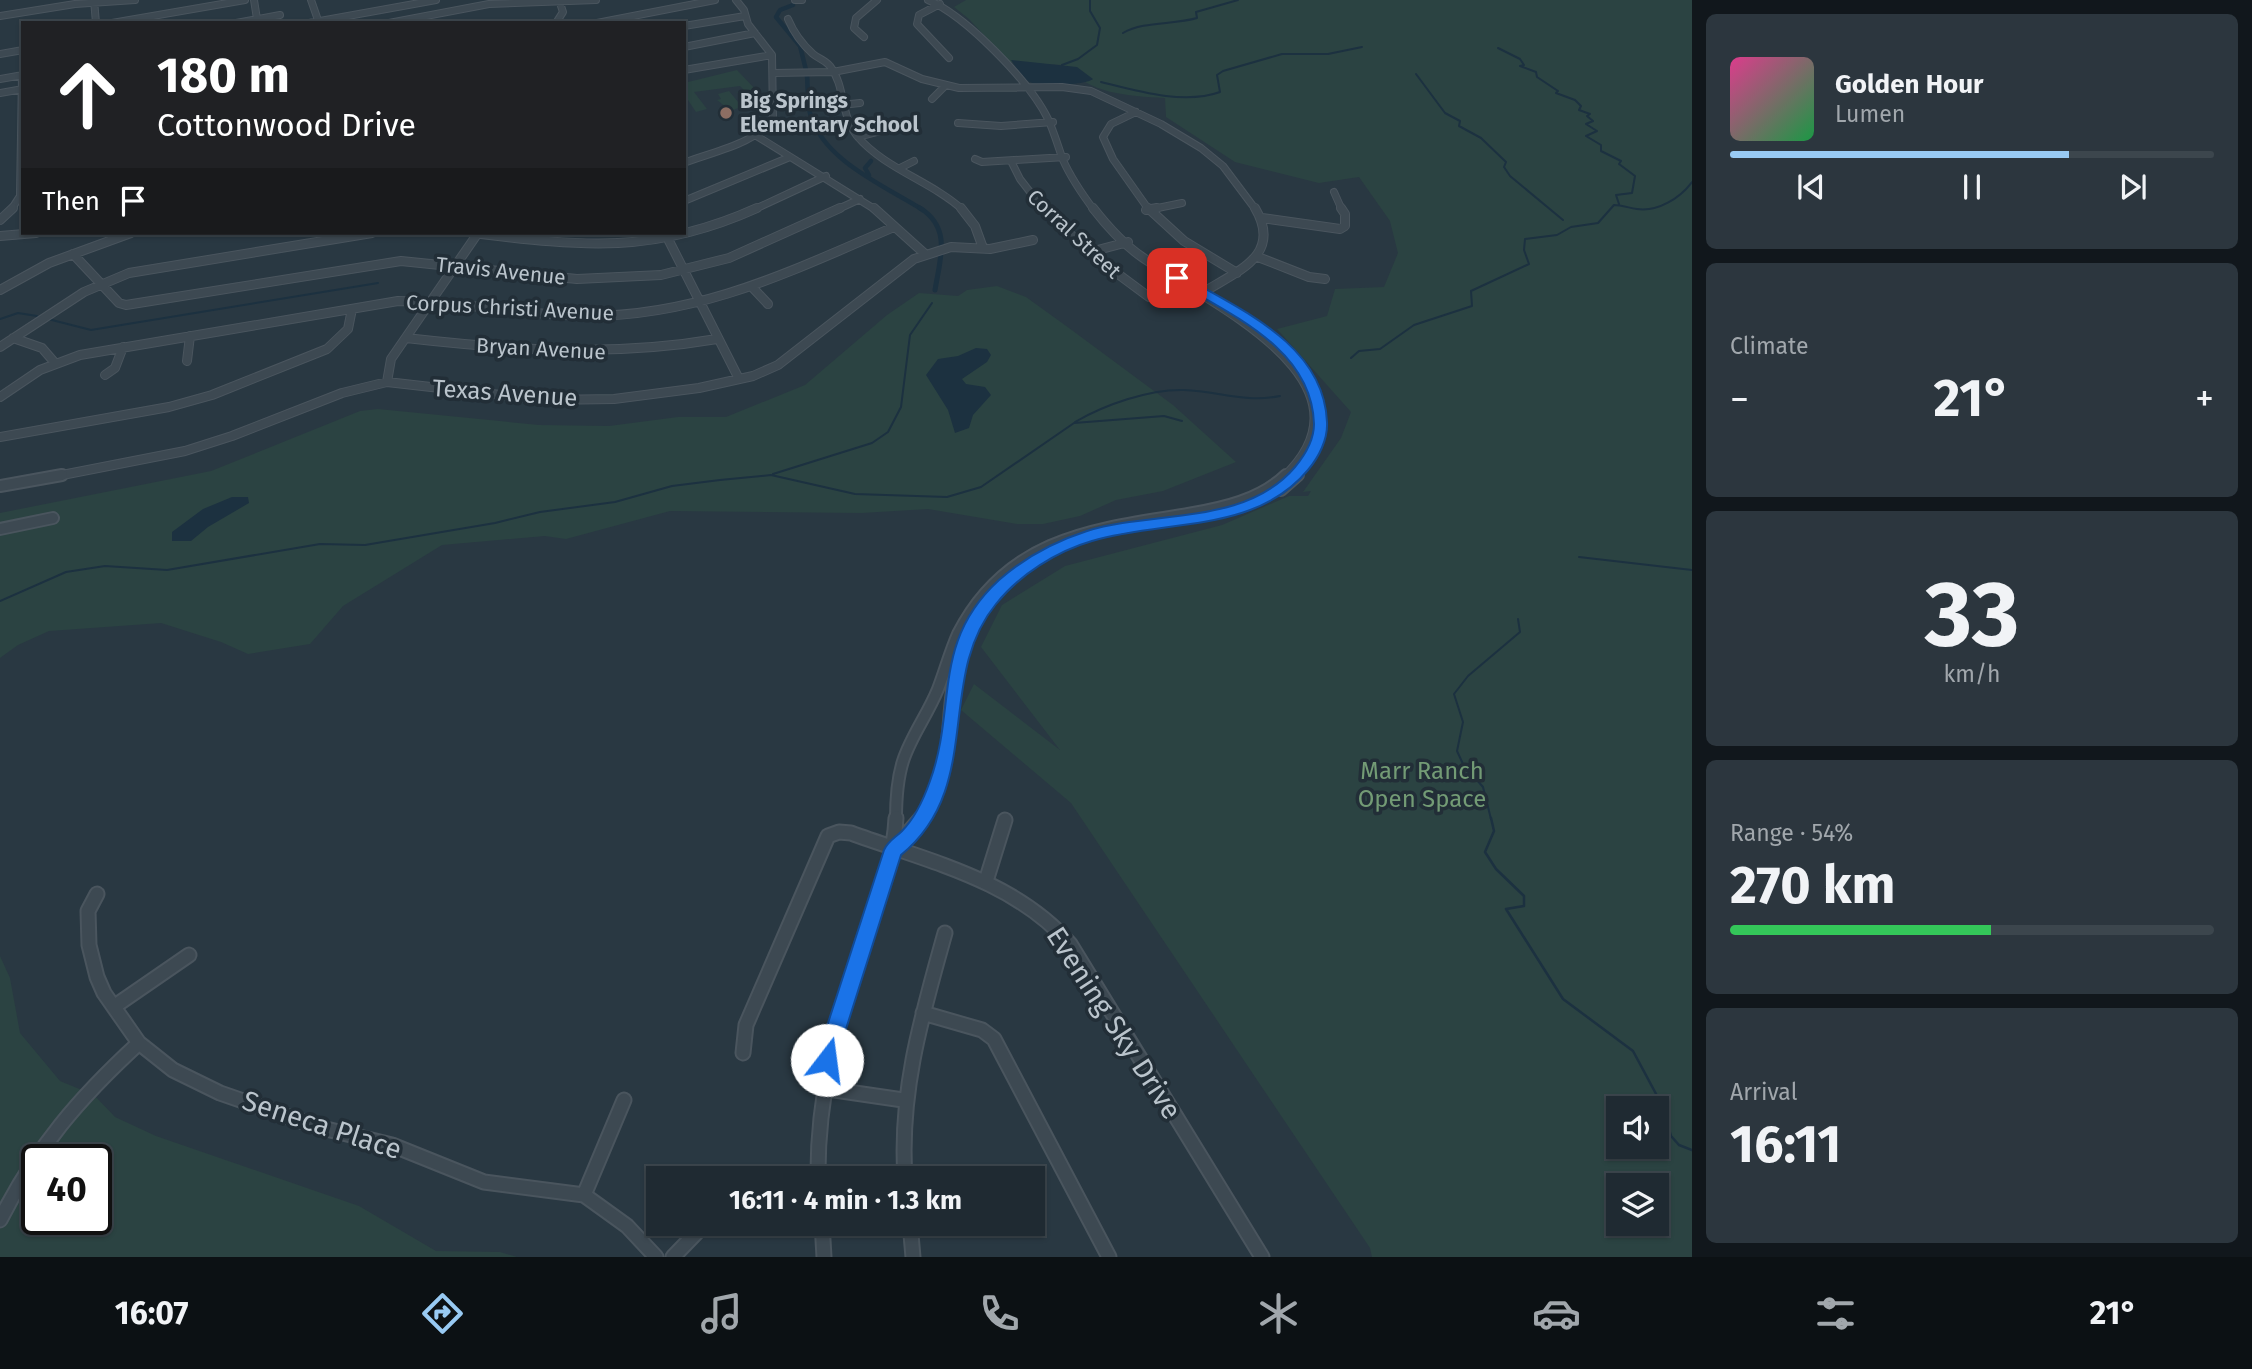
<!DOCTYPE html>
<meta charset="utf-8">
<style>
body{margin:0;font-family:"Fira Sans",sans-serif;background:#2c363e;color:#f1f3f6;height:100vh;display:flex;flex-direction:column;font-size:26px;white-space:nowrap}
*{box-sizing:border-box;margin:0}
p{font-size:23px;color:#a1a7ac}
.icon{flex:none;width:38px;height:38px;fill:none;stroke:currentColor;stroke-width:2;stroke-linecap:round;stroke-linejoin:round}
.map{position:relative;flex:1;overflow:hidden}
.side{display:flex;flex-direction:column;gap:14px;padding:14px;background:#11171c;width:560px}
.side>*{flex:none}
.guide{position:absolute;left:21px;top:21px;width:665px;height:214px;border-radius:0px;box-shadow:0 2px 5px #0004,0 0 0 2px #3c464d;background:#202124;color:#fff;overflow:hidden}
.tools{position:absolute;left:1606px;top:1096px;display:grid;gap:14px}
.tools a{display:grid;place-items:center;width:63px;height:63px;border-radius:0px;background:#1f2a32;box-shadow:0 2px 5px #0004,0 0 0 2px #3c464d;font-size:35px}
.speed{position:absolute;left:21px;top:1144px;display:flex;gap:14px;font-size:35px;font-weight:700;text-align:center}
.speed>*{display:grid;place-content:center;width:91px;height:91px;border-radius:50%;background:#1f2a32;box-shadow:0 2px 5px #0004,0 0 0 2px #3c464d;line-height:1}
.speed .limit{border:4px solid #111;border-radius:10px;background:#fff;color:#111}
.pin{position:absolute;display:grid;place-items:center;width:60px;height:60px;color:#fff;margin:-30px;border-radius:14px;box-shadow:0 4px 10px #0006}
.me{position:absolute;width:77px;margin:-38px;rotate:15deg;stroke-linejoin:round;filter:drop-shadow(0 0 5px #0008)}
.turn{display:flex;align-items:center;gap:24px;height:147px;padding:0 21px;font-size:32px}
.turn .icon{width:91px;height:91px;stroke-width:2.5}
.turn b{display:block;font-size:49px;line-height:60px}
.then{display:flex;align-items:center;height:66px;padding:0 21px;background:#0003;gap:14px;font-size:26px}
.big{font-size:52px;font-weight:700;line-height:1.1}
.side .tile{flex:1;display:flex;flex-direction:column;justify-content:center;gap:10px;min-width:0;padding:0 24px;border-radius:10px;background:#2c363e}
.side .dial{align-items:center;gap:0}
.dial b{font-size:91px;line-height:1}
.song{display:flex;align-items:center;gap:21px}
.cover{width:84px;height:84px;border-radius:10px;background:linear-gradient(135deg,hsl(330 70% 55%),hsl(140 70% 35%))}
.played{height:7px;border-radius:4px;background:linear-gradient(90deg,#98caf3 70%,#3c464d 70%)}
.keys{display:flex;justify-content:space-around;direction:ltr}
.heat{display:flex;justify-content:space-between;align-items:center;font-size:38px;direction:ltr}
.charge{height:10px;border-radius:5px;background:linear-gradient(90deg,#34c759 54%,#3c464d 0)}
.trip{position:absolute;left:646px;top:1166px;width:399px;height:70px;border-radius:0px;background:#1f2a32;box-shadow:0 2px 5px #0004,0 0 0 2px #3c464d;font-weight:700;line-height:70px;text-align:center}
.dock{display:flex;height:112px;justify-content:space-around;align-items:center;background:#0c1114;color:#a1a7ac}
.dock .icon{width:49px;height:49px}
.dock .on{color:#98caf3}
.dock b{font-size:32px;color:#f1f3f6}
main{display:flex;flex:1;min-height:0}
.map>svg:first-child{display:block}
.green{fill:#2b4342;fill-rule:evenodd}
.water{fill:#1c3140}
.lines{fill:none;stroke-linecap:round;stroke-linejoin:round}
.stream-far1{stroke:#1c3140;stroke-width:2}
.stream{stroke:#1c3140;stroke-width:2.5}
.canal-far1{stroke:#1c3140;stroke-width:4.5}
.canal{stroke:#1c3140;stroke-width:5}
.minor-far3-casing{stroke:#4a555e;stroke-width:8}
.minor-far2-casing{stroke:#4a555e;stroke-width:10}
.minor-far1-casing{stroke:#4a555e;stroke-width:14}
.minor-casing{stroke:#4a555e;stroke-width:17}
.minor-far3{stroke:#3d4952;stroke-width:6}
.minor-far2{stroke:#3d4952;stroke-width:8}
.minor-far1{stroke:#3d4952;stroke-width:10}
.minor{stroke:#3d4952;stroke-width:13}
.route{fill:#1a73e8;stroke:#114b97;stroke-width:2}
.education-dot{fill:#8d6e63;stroke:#222e37;stroke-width:2.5}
.labels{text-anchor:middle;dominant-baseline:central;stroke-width:7;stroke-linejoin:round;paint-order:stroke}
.far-poi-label{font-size:21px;font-weight:bold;fill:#bac4cc;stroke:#222e37;text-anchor:start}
.far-street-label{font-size:21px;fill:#bac4cc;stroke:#222e37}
.street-label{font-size:24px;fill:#bac4cc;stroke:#222e37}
.park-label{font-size:24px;fill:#739b75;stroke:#222e37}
.near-street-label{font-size:28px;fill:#bac4cc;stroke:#222e37}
</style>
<main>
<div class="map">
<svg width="1692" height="1257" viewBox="0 0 1692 1257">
<rect width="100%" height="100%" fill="#293842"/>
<!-- green -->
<path class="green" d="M 966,0 L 1692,0 L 1692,1257 L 1372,1257 L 1370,1248 L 1071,803 L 961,710 L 974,684 L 1060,750 L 981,647 L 1002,605 L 1065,566 L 1222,525 L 1289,496 L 1308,496 L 1311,491 L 1303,492 L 1341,438 L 1351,412 L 1277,329 L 1327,316 L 1335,289 L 1384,287 L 1398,253 L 1390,221 L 1359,177 L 1319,183 L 1235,162 L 1166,117 L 1165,98 C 1127,96 1090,94 1063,65 L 1009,62 L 969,19 L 954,7 ZM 1619,1108 L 1657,1108 L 1657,1146 L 1619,1146 ZM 1619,1185 L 1657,1185 L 1657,1223 L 1619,1223 Z
M 737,70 L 756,90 L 758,105 L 763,109 L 755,112 L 745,105 L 731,111 L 717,100 L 721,99 L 718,94 L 729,91 L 739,103 L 748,101 L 745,92 L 736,93 L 744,90 L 740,86 L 694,92 L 707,109 L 696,112 L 688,100 L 684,101 L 684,83 Z
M 997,286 L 1026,297 L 1069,328 L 1173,405 L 1236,462 L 1163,491 L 1116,500 L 1080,516 L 1043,524 L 1017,524 L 928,509 L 861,513 L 670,511 L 566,539 L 545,536 L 442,545 L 343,606 L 310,644 L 248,654 L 221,642 L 161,623 L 49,631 L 18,645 L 0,658 L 0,513 L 211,471 L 360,411 L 378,409 L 539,425 L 609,426 L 678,417 L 726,417 L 805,385 L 887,315 L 919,293 L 958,296 L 967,290 Z
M 0,956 L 10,978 L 20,1033 L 60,1081 L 94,1095 L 115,1117 L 156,1136 L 359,1206 L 436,1251 L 500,1252 L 517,1257 L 0,1257 ZM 37,1160 L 96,1160 L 96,1220 L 37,1220 Z"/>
<!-- water -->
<path class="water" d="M 1011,60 L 1077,67 L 1093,79 C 1086,85 1039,87 1030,82 C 1022,78 1016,67 1011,60 Z
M 976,348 L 987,349 L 991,355 L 987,362 L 962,379 L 966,384 L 985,387 L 991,395 L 973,415 L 969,428 L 955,433 L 948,410 L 926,375 L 938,359 L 958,356 Z
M 232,497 L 248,497 L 249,503 L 208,527 L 191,541 L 172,541 L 172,532 L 203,509 Z"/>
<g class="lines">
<!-- stream-far1 -->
<path class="stream-far1" d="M 1123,33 C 1144,21 1173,25 1197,18 L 1196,12 L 1238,0
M 1498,48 L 1520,59 L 1524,65 L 1520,66 L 1536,72 L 1537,77 L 1558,91 L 1556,93 L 1575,100 L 1581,106 L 1579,110 L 1590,114 L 1587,116 L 1593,121 L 1586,124 L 1597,131 L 1586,136 L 1601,145 L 1601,151 L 1621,161 L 1619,164 L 1635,176 L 1632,193 L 1616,195 L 1619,204
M 1062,65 L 1078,59 L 1097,45 L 1100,28 L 1090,11 L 1090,0
M 1416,74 L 1445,113 L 1460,121 L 1459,126 L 1481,138 L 1506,162 L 1504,167 L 1510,176 L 1563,220
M 1101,82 C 1137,91 1184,105 1220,92 L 1217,75 L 1223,71 L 1282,54 L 1328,54 L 1362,47
M 0,319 L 18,313 L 37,316
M 48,319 L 91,330 L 378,283
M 1351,358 L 1359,351 L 1380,349 L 1414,325 L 1472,306 L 1471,291 L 1529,264 L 1524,250 L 1525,239 L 1557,235 L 1571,227 L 1598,223 L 1614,205 C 1622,205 1629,208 1637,209 C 1658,212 1680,198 1692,182
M 1075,422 C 1104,405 1149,389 1184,390 C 1218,391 1245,403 1280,396
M 773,474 L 872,443 L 888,432 L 901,407 L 910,335 L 932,303
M 1579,557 L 1692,570
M 0,601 L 66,572 L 105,566 L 167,570 L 320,544 L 365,545 L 495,523 L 540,512 L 615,502 L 672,486 L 720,480 L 771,475 L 855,494 L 947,497 L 981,487 L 1074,423 L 1164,416 L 1182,421
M 1491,819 L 1483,787 L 1463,764 L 1457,751 L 1463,722 L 1454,694 L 1468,676 L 1520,632 L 1518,619"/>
<!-- stream -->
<path class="stream" d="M 1491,818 L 1494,831 L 1485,852 L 1496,869 L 1524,896 L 1524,906 L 1506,909 L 1563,999 L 1633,1051 L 1662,1105 L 1671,1136 L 1679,1145 L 1692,1150"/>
<!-- canal-far1 -->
<path class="canal-far1" d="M 793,5 L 780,10 L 776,17 L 800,46 L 806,70
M 807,75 C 808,87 807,101 810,113 C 822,160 885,186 923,210
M 869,175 L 865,168 L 871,161"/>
<!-- canal -->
<path class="canal" d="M 920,208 C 952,228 940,259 935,290"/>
<!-- minor-far3 casing -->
<g class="minor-far3-casing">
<path id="minor-far3" d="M 94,0 L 96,23
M 254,0 L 257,19
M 311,0 L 319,23
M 795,0 L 802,0
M 928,0 C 966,16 1030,82 1048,119 C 1054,132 1058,146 1063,160 C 1071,178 1082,194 1094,210
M 940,4 L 919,15 L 917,24 L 949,58
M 0,16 L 75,4 L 135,0
M 788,19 C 793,31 803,45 813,54 C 819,59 825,60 830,66 C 846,87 840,115 857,136 C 885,169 931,181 963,210
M 112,23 L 245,0
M 236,23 L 280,15
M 309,23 L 436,0
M 389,23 L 489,4 L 596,0
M 556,23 L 563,12 L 559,0
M 597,23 L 715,0
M 684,26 L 745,16
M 864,37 L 854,28 L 856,18 L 877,0
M 684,47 L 755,33
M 0,54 L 23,50
M 684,70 L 772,55
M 773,73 L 833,72 L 885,62 L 922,79 L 959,88 L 1062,87 L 1091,91 L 1161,124 L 1201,148 L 1223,166 L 1256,210
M 0,79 L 23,75
M 0,93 L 23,89
M 932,99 L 945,86
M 841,105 L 860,103
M 1136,112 L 1111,124 L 1103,137 L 1113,159 L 1149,210
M 958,123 L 1001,126 L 1053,122
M 755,135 L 876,210
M 858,137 L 885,130
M 975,159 L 982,162 L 1066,157
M 1011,161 L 1020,179 L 1044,210
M 684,163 C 711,152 758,144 773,117 L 772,55 L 748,24 L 744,10 L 736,0
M 900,168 L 914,161
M 1334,192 L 1342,210
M 684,201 L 790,157
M 11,210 L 20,196 L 22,75
M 753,210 L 826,176
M 836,210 L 860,199
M 1148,210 L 1182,203"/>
</g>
<!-- minor-far2 casing -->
<g class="minor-far2-casing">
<path id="minor-far2" d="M 874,208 L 925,254
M 961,208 L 975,226 L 983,248
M 1043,208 L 1091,254 L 1149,297
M 1093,208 C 1107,226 1123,244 1142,257 C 1205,301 1386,380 1284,477
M 1148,208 L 1184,241 L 1237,273
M 1146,210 L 1157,208
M 1262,218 L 1340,229 L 1345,226 L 1345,214 L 1341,208
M 0,220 L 13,208
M 472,233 C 582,246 653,255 757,208
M 666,235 L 739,379
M 0,236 L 36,233
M 1090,252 L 1128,242
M 73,254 L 119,303 L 126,305 L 401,261 L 577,279 L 661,275 L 729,258 L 840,208
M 1258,257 L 1309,277 L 1325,279
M 753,288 L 768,304
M 0,290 L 49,263 L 131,233
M 1199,295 C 1234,272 1284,257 1255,208
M 13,338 L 42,348 L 55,363
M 406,338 C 511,350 612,357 717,339
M 0,347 L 84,292 L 129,273 L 372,233
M 187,361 L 190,336
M 105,375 L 115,368 L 123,347
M 387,382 L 391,359 L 478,233
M 0,397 L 40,370 L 80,355 L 398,301 C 460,301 522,315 584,316 C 699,317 791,271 894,227
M 0,437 L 169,407 L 212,395 L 327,349 L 348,329 L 352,309
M 52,477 L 185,451 L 232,436 L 342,393 L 387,382 L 546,400 L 614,399 L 699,388 L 753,376 L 778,365 L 914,259 L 951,247 L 990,249 L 1033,240
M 1296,477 L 1314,452"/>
</g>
<!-- minor-far1 casing -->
<g class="minor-far1-casing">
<path id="minor-far1" d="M 0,486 L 62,475
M 1281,490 L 1298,475
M 0,529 L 53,518
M 896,819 C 896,800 897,780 903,761 C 911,736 928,714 938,689 C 945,671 950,652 958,634 C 1007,538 1093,529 1188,514 C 1223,508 1260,500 1286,475
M 920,819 C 958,763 942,722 957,664 C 963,641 975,621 989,602"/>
</g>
<!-- minor casing -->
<g class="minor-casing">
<path id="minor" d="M 893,850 L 921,818
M 986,881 L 1005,820
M 97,894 L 88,911 L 89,945 L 97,977 L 104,993 L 139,1043 L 173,1070 L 220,1093 L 318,1127 L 392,1145 L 484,1182 L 584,1195 L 627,1226 L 656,1257
M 115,1006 L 189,955
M 923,1013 L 982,1030 L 994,1039 L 1109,1257
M 743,1053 L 746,1025 L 828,836 L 839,832 L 851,833 C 927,861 1015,880 1070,944 L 1262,1257
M 821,1088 L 903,1100
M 818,1178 C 817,1097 837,1023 861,947 C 875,904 894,863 896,818
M 905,1178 C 899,1092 922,1015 945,933
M 584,1195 L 624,1100
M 0,1220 C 37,1147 79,1098 139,1043
M 822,1223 L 824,1257
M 910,1223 L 913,1257
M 673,1257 L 699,1230"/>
</g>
<!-- minor-far3 -->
<use href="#minor-far3" class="minor-far3"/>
<!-- minor-far2 -->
<use href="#minor-far2" class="minor-far2"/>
<!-- minor-far1 -->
<use href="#minor-far1" class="minor-far1"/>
<!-- minor -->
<use href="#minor" class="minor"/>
</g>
<!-- route -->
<path class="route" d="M 1173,275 L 1181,275 C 1239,309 1324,344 1327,422 C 1328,439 1319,457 1308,470 C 1255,534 1165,519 1092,541 C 1057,551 1019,575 996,604 C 935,678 985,787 901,855 L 834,1067 L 827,1070 L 819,1067 L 816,1060 L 884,850 C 888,841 895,838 902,831 C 915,818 924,798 930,781 C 957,707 931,642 999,580 C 1024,558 1056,541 1087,531 C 1155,510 1245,526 1295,467 C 1305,455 1314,440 1314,424 C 1312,348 1229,314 1173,280 Z"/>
<!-- markers -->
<circle class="education-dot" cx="726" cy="113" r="7"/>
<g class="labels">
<!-- far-poi labels -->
<g class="far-poi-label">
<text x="740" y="101">Big Springs<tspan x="740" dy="24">Elementary School</tspan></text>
</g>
<!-- far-street labels -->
<g class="far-street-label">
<text transform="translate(1074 234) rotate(43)">Corral Street</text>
<text transform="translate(501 271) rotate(6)">Travis Avenue</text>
<text transform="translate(510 308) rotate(3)">Corpus Christi Avenue</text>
<text transform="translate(541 349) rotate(3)">Bryan Avenue</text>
</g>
<!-- street labels -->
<g class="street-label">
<text transform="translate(505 393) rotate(4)">Texas Avenue</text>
</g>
<!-- park labels -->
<g class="park-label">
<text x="1422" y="771">Marr Ranch<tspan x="1422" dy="28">Open Space</tspan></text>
</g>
<!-- near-street labels -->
<g class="near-street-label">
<text transform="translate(1114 1023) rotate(57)">Evening Sky Drive</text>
<text transform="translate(322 1125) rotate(18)">Seneca Place</text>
</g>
</g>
</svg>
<div class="tools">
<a><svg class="icon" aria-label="sound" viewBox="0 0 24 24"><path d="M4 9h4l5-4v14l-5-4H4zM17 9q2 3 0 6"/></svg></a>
<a><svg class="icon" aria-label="layers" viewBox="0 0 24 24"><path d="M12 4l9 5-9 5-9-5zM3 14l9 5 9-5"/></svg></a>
</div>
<div class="speed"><div class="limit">40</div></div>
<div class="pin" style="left:1177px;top:278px;background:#d93025"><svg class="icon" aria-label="arrive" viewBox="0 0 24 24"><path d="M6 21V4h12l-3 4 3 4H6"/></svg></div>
<svg class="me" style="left:827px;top:1060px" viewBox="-20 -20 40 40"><circle r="19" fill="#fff"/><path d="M0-13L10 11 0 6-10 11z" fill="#1a73e8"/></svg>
<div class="trip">16:11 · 4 min · 1.3 km</div>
<div class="guide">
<div class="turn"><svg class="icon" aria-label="ahead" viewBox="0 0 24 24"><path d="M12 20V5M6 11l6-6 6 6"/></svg><div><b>180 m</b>Cottonwood Drive</div></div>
<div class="then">Then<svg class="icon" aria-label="arrive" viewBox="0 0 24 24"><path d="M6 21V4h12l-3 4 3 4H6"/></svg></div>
</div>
</div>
<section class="side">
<div class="tile">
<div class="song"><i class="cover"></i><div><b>Golden Hour</b><p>Lumen</p></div></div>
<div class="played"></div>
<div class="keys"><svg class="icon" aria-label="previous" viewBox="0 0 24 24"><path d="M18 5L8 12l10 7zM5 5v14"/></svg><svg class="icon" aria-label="pause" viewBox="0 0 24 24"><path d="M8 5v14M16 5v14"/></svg><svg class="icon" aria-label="next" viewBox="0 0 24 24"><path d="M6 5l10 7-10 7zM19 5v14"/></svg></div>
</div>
<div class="tile"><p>Climate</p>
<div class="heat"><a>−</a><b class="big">21°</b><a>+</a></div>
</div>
<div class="tile dial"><b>33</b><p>km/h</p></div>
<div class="tile"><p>Range · 54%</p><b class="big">270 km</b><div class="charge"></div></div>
<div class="tile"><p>Arrival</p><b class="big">16:11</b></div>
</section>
</main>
<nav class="dock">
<b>16:07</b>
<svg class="icon on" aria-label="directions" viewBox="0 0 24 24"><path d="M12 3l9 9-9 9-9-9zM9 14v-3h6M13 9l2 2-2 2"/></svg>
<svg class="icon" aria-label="music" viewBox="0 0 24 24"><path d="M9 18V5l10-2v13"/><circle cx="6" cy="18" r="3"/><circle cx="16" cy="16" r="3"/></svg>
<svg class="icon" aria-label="phone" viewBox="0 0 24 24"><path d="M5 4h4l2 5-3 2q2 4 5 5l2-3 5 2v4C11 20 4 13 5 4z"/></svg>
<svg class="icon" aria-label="climate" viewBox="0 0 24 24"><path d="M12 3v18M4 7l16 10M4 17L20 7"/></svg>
<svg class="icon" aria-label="car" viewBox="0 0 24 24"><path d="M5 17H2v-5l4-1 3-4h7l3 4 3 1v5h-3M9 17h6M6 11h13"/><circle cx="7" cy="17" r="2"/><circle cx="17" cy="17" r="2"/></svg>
<svg class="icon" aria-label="filters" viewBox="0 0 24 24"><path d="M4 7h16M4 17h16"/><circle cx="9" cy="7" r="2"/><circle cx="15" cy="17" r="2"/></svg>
<b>21°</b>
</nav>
